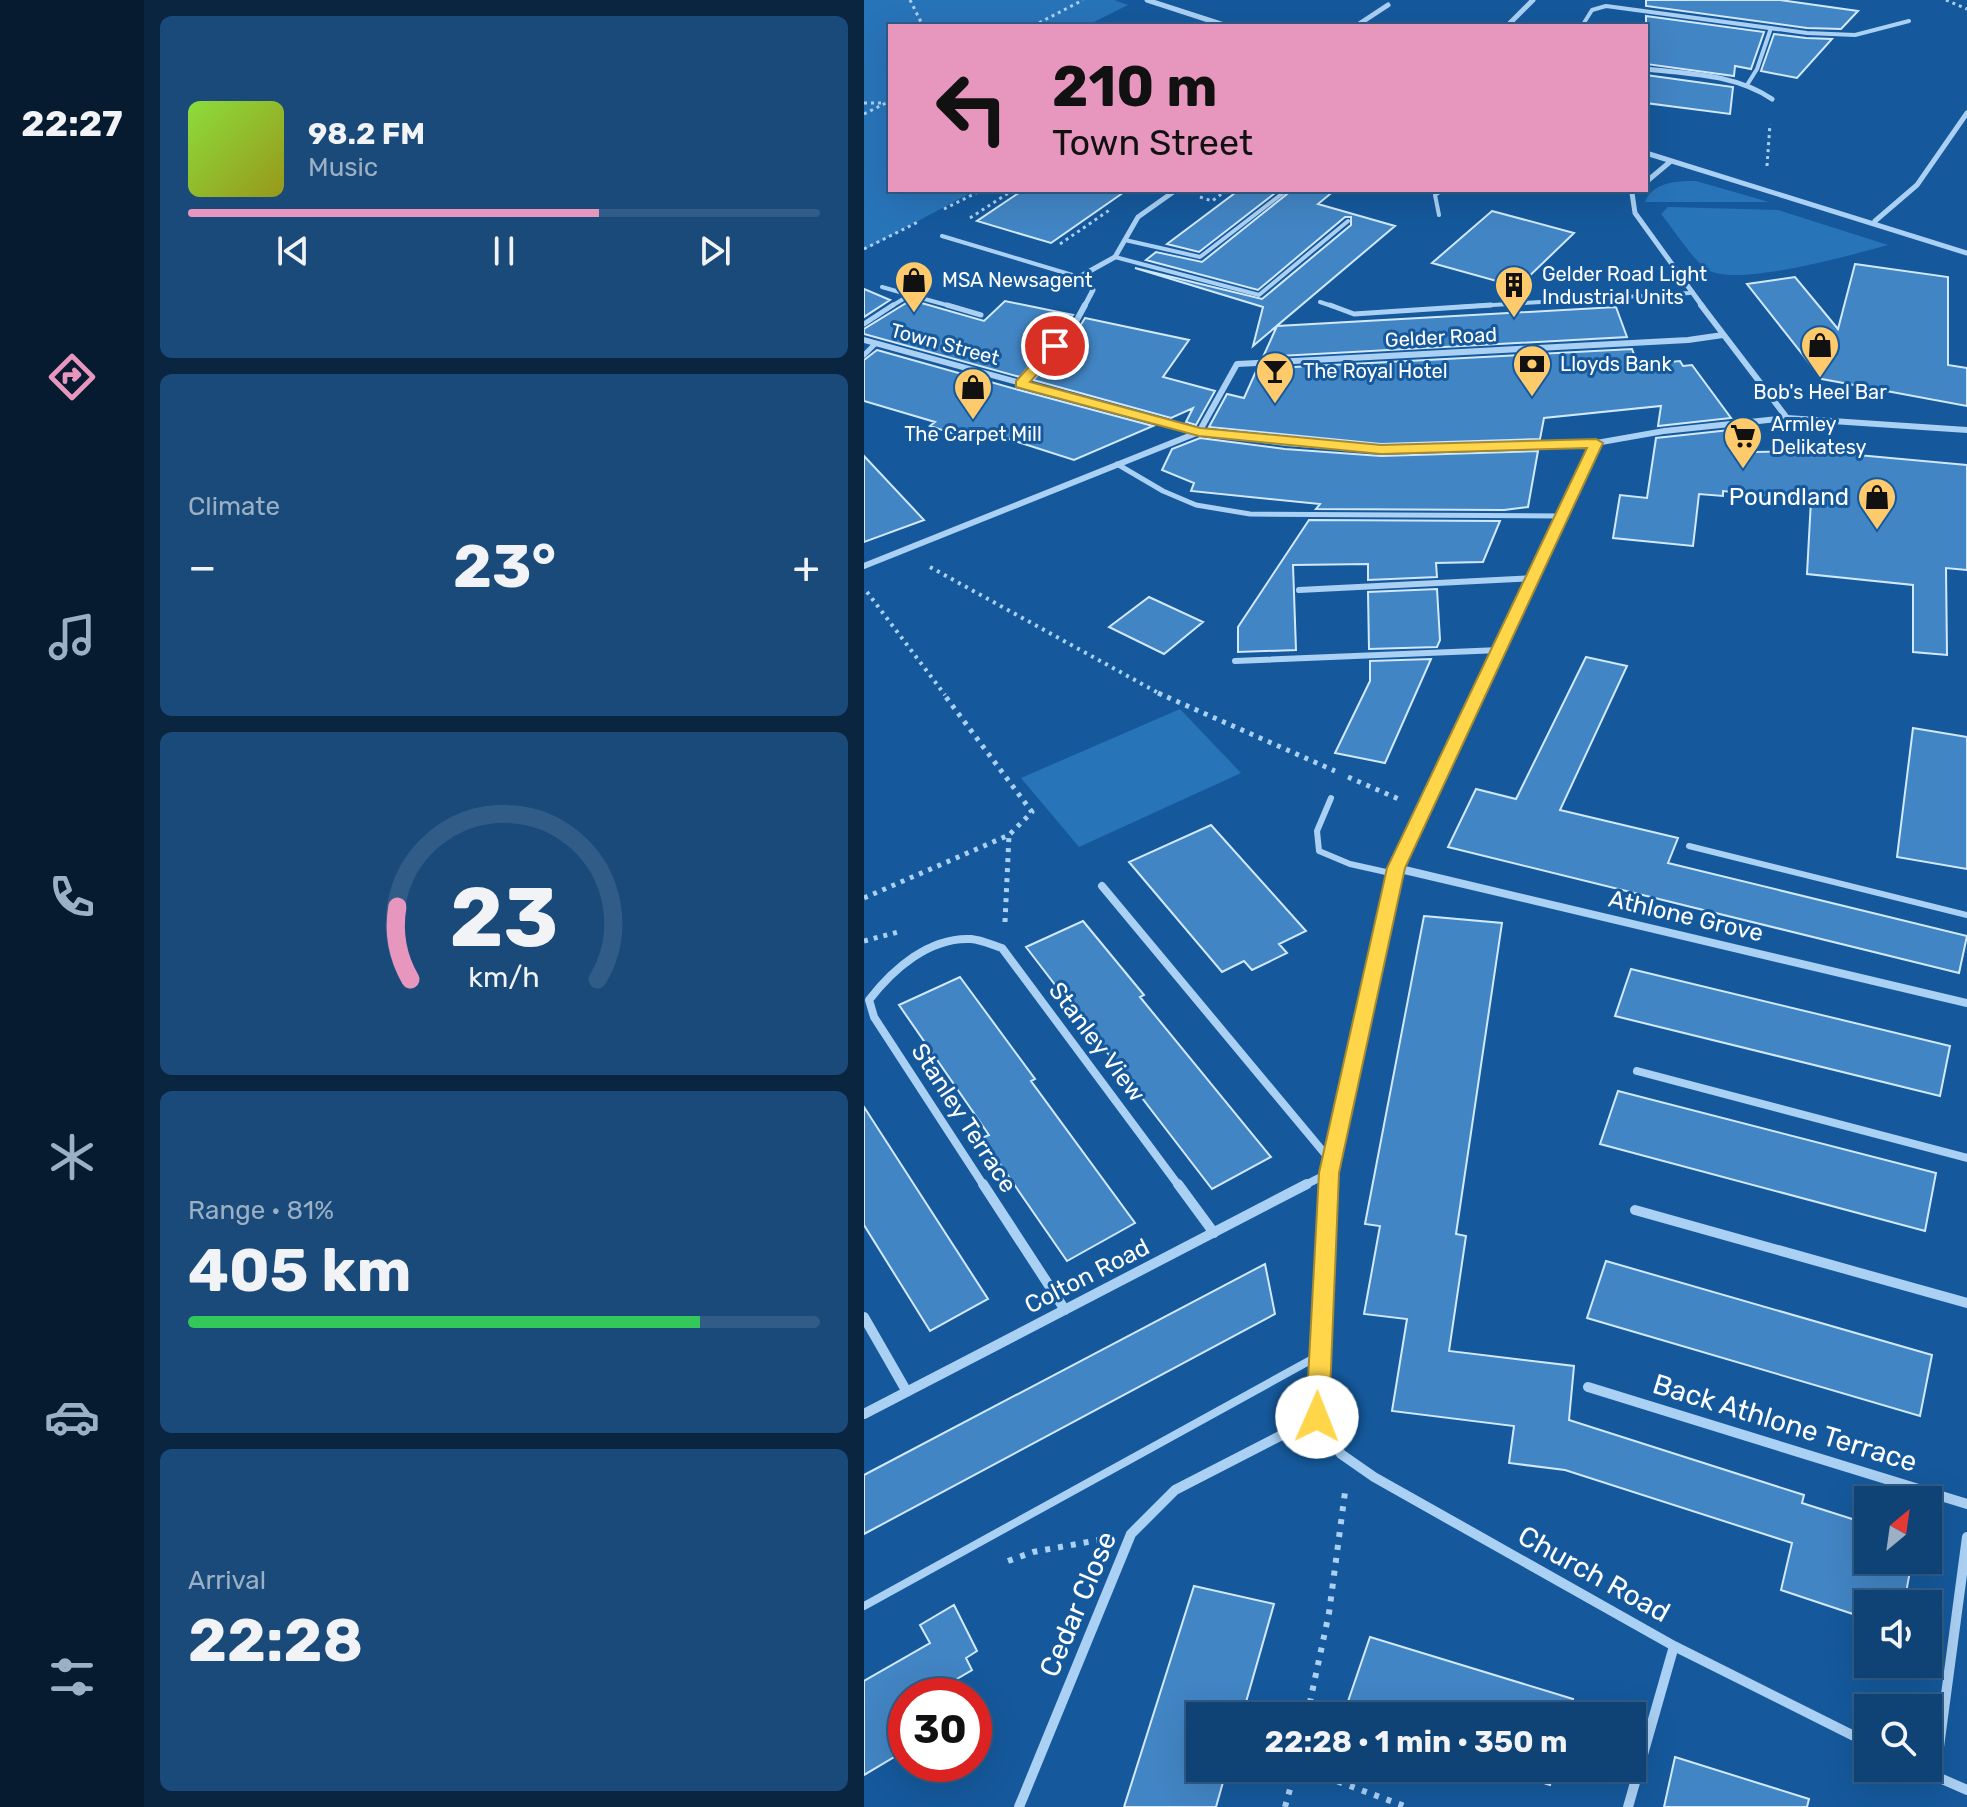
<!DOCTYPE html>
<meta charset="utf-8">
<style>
body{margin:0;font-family:Rubik,sans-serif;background:#194a7a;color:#f1f3f6;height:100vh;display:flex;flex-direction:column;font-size:30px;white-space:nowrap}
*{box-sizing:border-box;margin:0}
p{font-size:26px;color:#9cb0c5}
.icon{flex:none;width:44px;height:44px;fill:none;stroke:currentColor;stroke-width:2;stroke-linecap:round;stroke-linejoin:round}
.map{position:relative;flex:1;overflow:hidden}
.details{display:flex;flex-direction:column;gap:16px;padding:16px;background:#092540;width:720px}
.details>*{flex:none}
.banner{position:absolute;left:24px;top:24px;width:760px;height:168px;border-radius:0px;box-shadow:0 8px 32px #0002,0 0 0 2px #305c87;background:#e797bd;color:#111;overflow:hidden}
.needle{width:52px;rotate:29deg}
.controls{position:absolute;left:990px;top:1486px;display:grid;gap:16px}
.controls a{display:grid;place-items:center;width:88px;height:88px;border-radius:0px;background:#104375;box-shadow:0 8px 32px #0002,0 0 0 2px #305c87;font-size:40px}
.speed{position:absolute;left:24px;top:1678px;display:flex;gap:16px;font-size:40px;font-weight:700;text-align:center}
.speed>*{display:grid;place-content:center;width:104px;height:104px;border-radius:50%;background:#104375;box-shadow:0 8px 32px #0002,0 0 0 2px #305c87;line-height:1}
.speed .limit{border:12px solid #d22;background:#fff;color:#111}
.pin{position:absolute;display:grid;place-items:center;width:68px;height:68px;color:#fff;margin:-34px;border:4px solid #fff;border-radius:50%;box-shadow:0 2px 8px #0007}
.me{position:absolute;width:88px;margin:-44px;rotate:1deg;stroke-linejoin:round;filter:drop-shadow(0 0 6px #0008)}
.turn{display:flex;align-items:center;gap:28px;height:168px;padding:0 32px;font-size:36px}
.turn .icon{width:104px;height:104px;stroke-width:2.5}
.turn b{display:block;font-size:56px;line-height:68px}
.big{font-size:60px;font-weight:700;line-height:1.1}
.details .tile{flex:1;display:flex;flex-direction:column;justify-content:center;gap:12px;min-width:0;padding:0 28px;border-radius:12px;background:#194a7a}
.details .dial{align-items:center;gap:0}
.dial svg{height:208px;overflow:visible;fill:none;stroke:#305c87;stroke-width:7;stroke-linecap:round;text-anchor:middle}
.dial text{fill:#f1f3f6;stroke:none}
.song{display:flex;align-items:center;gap:24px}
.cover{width:96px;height:96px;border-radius:12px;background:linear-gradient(135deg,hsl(90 70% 55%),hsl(60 70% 35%))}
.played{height:8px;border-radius:4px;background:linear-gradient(90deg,#e797bd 65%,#305c87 65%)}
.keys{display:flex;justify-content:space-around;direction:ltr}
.heat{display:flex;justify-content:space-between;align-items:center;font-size:44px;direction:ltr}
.charge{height:12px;border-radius:6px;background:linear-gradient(90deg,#34c759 81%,#305c87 0)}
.trip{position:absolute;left:322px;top:1702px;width:460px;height:80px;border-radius:0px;background:#104375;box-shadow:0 8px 32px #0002,0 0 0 2px #305c87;font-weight:700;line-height:80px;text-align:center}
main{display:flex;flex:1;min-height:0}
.tabs{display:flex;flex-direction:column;width:144px;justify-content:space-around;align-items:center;background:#061b2f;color:#9cb0c5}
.tabs .icon{width:56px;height:56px}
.tabs .current{color:#e797bd}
.tabs b{font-size:36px;color:#f1f3f6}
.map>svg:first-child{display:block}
.green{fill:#2874b9}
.building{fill:#4285c4;stroke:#d2e9fd;stroke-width:2}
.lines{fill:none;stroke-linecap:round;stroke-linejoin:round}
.path-far3{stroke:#aad0f3;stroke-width:3;stroke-dasharray:3 4;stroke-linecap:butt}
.path-far2{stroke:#aad0f3;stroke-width:4;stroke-dasharray:3 5;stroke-linecap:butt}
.path-far1{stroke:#aad0f3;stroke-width:5;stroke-dasharray:4 6;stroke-linecap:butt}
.path{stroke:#aad0f3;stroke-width:6;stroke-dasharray:5 8;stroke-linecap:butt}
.service-far3{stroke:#aad0f3;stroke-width:4}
.service-far2{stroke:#aad0f3;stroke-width:5}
.service-far1{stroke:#aad0f3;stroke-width:6}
.service{stroke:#aad0f3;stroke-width:8}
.minor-far3{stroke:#aad0f3;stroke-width:5}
.minor-far2{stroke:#aad0f3;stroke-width:6}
.minor-far1{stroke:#aad0f3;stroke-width:8}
.minor{stroke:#aad0f3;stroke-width:10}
.tertiary{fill:#aad0f3;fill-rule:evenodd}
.route{fill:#ffd54a;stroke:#a68a30;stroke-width:2}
.labels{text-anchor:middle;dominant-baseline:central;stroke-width:6;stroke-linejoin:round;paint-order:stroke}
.far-poi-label{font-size:20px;fill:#fff;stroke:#15599c;text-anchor:start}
.far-street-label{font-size:20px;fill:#fff;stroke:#15599c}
.poi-label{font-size:24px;fill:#fff;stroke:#15599c;text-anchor:end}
.street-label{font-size:24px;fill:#fff;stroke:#15599c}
.near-street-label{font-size:28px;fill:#fff;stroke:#15599c}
</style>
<main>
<nav class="tabs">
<b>22:27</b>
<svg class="icon current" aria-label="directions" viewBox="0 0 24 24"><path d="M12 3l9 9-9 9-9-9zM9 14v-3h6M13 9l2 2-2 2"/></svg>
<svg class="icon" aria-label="music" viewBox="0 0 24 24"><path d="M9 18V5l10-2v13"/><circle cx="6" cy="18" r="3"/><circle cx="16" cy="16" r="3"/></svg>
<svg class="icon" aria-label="phone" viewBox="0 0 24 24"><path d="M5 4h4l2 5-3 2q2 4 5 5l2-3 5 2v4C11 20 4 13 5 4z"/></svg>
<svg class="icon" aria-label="climate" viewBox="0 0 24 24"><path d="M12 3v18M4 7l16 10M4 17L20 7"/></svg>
<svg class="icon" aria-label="car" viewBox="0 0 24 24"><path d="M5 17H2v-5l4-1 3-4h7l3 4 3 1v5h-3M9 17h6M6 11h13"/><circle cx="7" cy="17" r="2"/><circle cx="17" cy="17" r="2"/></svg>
<svg class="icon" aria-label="filters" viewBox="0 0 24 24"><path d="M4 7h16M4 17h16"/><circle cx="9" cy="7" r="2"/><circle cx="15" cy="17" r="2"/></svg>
</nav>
<section class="details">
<div class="tile">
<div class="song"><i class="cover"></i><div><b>98.2 FM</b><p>Music</p></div></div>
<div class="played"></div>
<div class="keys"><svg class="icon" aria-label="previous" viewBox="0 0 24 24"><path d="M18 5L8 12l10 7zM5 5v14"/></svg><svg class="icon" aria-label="pause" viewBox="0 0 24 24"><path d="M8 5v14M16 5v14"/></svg><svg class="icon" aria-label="next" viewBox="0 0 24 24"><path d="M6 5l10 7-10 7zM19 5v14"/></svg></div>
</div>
<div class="tile"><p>Climate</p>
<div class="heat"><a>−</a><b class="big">23°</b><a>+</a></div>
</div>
<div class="tile dial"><svg viewBox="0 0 100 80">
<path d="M14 69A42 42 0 1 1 86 69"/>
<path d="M14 69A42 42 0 0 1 9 41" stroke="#e797bd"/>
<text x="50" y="56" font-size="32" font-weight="700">23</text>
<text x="50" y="72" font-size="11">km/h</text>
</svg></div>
<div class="tile"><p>Range · 81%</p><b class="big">405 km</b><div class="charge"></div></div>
<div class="tile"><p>Arrival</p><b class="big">22:28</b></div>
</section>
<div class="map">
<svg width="1103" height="1807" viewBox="0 0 1103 1807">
<rect width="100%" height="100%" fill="#15599c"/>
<!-- green -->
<path class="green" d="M 0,0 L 250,0 L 264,5 L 222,26 L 26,26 L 26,190 L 112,190 L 0,250 Z
M 832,181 L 905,202 L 781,202 C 789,182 812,181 832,181 Z
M 804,207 L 914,210 L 1024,245 C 987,255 878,286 846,271 C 832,265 808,227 797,214 Z
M 316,709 L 377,773 L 215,847 L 157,778 Z"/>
<!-- building -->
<path class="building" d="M 782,0 L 916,0 L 994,11 L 977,29 L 943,28 L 782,6 Z
M 782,16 L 900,32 L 887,69 L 871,66 L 870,76 L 782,64 Z
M 910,34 L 942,38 L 968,39 L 933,78 L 897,71 Z
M 782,75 L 869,87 L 866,114 L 782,103 Z
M 159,190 L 263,190 L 187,243 L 113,221 Z
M 375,190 L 415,190 L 335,252 L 303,244 Z
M 428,190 L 471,190 L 454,204 L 531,226 L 389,346 L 399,307 L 271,268 L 398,299 L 487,225 L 487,217 L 481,217 L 394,290 L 282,260 L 292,252 L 338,262 Z
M 628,211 L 710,233 L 654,287 L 568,263 Z
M 991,264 L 1084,277 L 1084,365 L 1103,368 L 1103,406 L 958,379 L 883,284 L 931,277 L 974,329 Z
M 0,289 L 26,300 L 0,317 Z
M 47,300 L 120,321 L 141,301 L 209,315 L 156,377 L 0,334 L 0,329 Z
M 752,307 L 763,337 L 399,357 L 413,326 Z
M 221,318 L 325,340 L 299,377 L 351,391 L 332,425 L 322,422 L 329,408 L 307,418 L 169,380 L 213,331 Z
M 768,349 L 774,365 L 816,361 L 819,366 L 828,365 L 867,418 L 794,426 L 797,406 L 680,418 L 676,439 L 517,444 L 345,427 L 363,394 L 380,398 L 393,369 Z
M 13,350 L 155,390 L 289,426 L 210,460 L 129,434 L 117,443 L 66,426 L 71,422 L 0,401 L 0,360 Z
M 875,429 L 892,452 L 950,451 L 1103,465 L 1103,570 L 1082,568 L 1083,655 L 1049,652 L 1049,585 L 943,574 L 947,500 L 859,491 L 859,496 L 835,494 L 829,546 L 749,538 L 756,495 L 783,498 L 792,438 Z
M 336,438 L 421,449 L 517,456 L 674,451 L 664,507 L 640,510 L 452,509 L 456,504 L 327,491 L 330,483 L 298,470 L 308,449 Z
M 0,456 L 60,520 L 0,542 Z
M 445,520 L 636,521 L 619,562 L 572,563 L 573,577 L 504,580 L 504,564 L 429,565 L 432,650 L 374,652 L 374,627 Z
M 573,589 L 576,640 L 573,647 L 505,649 L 504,592 Z
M 285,597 L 339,622 L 300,654 L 245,627 Z
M 722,657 L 763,666 L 696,810 L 814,838 L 804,863 L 1103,936 L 1095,973 L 584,847 L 612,789 L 652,799 Z
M 567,659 L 521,763 L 471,753 L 506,681 L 506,661 Z
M 1049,728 L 1103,737 L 1103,869 L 1033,857 Z
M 347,825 L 442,931 L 415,944 L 423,953 L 388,970 L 380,961 L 358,972 L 265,862 Z
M 560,916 L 638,923 L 592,1234 L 602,1236 L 585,1351 L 710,1366 L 705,1420 L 940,1495 L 938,1503 L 1004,1524 L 1004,1560 L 1048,1560 L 1040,1604 L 1004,1604 L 1004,1619 L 917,1590 L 928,1543 L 701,1470 L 645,1463 L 650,1426 L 528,1411 L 543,1319 L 500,1314 L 516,1226 L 501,1224 Z
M 219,921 L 280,995 L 276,997 L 407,1157 L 348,1189 L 162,947 Z
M 767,969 L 1086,1046 L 1076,1096 L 751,1016 Z
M 96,977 L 171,1079 L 167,1081 L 271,1223 L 203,1261 L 118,1138 L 125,1135 L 35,1005 Z
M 754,1091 L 1072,1173 L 1061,1231 L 736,1144 Z
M 0,1107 L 124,1299 L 66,1331 L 0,1225 Z
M 742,1261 L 1068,1355 L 1056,1416 L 723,1318 Z
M 401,1264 L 411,1314 L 0,1534 L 0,1475 Z
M 330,1586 L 410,1604 L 378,1716 L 336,1716 L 336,1768 L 363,1768 L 352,1807 L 260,1807 Z
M 90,1605 L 113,1651 L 102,1658 L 108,1670 L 86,1683 L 93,1696 L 42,1696 L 42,1750 L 0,1775 L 0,1681 L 66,1643 L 56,1625 Z
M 506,1637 L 709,1699 L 704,1716 L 479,1716 Z
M 811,1757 L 945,1799 L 943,1807 L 800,1807 Z
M 632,1768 L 691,1768 L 686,1785 Z"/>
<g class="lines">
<!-- path-far3 -->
<path class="path-far3" d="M 46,0 L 59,26
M 1082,0 L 1103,9
M 169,26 L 219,0
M 0,103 L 19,103
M 0,114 L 26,101
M 903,166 L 906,124
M 336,197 L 348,201 L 363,190
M 80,209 L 118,190
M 106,218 L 149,190
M 196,244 L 247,209
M 0,249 L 56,221"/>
<!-- path-far2 -->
<path class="path-far2" d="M 66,567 L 298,695
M 3,592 L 81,695"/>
<!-- path-far1 -->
<path class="path-far1" d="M 294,693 L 471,771
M 484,777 L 537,800
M 0,898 L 145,835 L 168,812 L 79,693
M 141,922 L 145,835
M 0,941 L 34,932"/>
<!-- path -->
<path class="path" d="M 144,1561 L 169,1552 L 235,1540
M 443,1716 L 465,1613 L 481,1492
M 437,1768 L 543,1807
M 421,1807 L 432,1768"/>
<!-- service-far3 -->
<path class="service-far3" d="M 718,26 L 728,10 L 742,6 L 943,33 L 991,35 L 1045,21
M 883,85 L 893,69 L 907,28
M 575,215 L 571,195 L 578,190
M 78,236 L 215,277
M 261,240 L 336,257 L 423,190
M 251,257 L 395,295 L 484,221
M 18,287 L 46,295
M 456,302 L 471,307
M 26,307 L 46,295 L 90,307
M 595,307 L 826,293"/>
<!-- service-far2 -->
<path class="service-far2" d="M 83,305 L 117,315
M 466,305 L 490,314 L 627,305
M 0,324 L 29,305
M 0,355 L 11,344
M 253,464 L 299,491 L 332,505 L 386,514 L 697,516"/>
<!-- service-far1 -->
<path class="service-far1" d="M 467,798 L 453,831 L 455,851 L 486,864 L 531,874
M 825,846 L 1103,915"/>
<!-- service -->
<path class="service" d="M 0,1606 L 454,1356"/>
<!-- minor-far3 -->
<path class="minor-far3" d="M 283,0 L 363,26
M 492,26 L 524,5
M 643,26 L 669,0
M 782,69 C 825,74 871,74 908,99
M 782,153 L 1103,253
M 782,182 L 807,161
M 773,190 L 768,193 L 771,213 L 839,307
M 1011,221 L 1053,185 L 1103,113
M 220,307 L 229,290 L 215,277 L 251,257 L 274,217 L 312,190"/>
<!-- minor-far2 -->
<path class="minor-far2" d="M 837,305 L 923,418
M 157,384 L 209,327 L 221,305
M 0,566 L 335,432 L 373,364 L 824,340 L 859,335
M 435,590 L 671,578
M 371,661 L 636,650
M 613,695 L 732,443"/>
<!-- minor-far1 -->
<path class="minor-far1" d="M 532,868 L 1103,1003
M 238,886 L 467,1161
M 773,1071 L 1103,1158
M 120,1186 L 10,1017 L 5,1000 C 29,969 65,937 107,939 C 118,940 128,945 138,948 L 315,1186
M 439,1186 L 465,1173
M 464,1186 L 532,868 L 614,693"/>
<!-- minor -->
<path class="minor" d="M 119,1184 L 201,1310
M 314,1184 L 350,1233
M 771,1210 L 1103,1303
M 0,1317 L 43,1392
M 724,1387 L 1103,1504
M 0,1414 L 443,1184
M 453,1417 L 464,1184
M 453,1417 L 477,1454 L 510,1477 L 810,1646 L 1004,1743
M 1053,1768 L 1103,1790
M 1071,1777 L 1103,1537
M 155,1807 L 267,1534 L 311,1490 L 453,1417
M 764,1807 L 810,1646"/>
<!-- tertiary -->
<path class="tertiary" d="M 0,337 L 336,429 L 421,440 L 517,447 L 732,440 L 800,428 L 923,415 L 1103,427 L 1103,433 L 923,421 L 800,434 L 732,446 L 517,453 L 421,446 L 335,435 L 0,343 Z"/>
</g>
<!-- route -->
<path class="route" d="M 191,342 L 198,346 L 166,382 L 336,428 L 517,445 L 732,439 L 739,443 L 541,868 L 475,1173 L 465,1417 L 461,1425 L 453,1428 L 445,1425 L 442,1417 L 455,1173 L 523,868 L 723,448 L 517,454 L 335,436 L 152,387 L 152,381 L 187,343 Z"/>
<!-- icons -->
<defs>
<g id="shop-pin" transform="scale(2)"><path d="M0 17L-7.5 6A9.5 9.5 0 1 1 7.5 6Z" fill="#ffca6c" stroke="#15599c"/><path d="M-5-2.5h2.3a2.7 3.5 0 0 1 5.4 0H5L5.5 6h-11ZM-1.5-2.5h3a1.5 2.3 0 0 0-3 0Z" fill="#111"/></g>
<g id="building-pin" transform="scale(2)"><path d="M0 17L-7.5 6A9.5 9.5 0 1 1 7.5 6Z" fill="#ffca6c" stroke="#15599c"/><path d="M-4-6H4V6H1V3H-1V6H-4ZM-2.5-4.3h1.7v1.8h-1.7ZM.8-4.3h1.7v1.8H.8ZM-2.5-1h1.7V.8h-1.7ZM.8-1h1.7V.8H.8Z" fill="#111"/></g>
<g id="bank-pin" transform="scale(2)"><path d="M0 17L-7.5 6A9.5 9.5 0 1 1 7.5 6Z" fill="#ffca6c" stroke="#15599c"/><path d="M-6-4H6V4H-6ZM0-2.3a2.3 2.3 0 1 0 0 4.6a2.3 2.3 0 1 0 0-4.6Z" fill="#111"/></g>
<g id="bar-pin" transform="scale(2)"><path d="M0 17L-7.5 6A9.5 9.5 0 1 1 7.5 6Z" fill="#ffca6c" stroke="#15599c"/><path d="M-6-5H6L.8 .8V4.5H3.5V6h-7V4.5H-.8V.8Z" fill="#111"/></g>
<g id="supermarket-pin" transform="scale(2)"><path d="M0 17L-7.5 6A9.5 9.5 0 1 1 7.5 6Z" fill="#ffca6c" stroke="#15599c"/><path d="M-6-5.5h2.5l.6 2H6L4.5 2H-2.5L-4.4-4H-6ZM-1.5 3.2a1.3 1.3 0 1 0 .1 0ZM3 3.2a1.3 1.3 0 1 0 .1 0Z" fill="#111"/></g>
</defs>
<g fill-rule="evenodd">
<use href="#shop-pin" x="50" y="280"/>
<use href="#building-pin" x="650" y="285"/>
<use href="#shop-pin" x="956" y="345"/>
<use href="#bank-pin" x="668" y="364"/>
<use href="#bar-pin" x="411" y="371"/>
<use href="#shop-pin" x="109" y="387"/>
<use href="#supermarket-pin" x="879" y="436"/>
<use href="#shop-pin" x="1013" y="497"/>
</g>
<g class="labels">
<!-- far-poi labels -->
<g class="far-poi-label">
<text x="678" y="274">Gelder Road Light<tspan x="678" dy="23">Industrial Units</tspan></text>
<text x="78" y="280">MSA Newsagent</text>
<text x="696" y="364">Lloyds Bank</text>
<text x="439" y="371">The Royal Hotel</text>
<text x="956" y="392" text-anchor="middle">Bob's Heel Bar</text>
<text x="907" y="424">Armley<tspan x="907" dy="23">Delikatesy</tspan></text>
<text x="109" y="434" text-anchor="middle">The Carpet Mill</text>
</g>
<!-- far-street labels -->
<g class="far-street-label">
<text transform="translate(577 337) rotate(-3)">Gelder Road</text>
<text transform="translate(81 344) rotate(15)">Town Street</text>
</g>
<!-- poi labels -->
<g class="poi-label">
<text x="985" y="497">Poundland</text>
</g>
<!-- street labels -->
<g class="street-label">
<text transform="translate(822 916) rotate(13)">Athlone Grove</text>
<text transform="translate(233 1042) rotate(53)">Stanley View</text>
<text transform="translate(100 1118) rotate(57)">Stanley Terrace</text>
<text transform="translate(223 1276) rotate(-27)">Colton Road</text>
</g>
<!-- near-street labels -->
<g class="near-street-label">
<text transform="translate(921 1423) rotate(17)">Back Athlone Terrace</text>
<text transform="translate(730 1574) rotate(29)">Church Road</text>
<text transform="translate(214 1604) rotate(-67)">Cedar Close</text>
</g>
</g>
</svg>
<div class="controls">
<a><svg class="needle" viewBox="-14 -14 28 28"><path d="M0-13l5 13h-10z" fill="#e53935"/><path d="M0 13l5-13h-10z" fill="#9cb0c5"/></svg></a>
<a><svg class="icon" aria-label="sound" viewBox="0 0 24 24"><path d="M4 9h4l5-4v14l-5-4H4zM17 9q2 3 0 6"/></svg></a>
<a><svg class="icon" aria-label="search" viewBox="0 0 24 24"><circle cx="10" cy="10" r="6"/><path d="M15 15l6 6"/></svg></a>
</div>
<div class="speed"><div class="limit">30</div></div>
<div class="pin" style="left:191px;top:346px;background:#d93025"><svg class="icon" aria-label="arrive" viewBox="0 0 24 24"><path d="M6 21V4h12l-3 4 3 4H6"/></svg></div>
<svg class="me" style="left:453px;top:1417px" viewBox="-20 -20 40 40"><circle r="19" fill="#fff"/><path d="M0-13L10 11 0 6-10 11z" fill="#ffd54a"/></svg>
<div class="trip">22:28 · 1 min · 350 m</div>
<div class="banner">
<div class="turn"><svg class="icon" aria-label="left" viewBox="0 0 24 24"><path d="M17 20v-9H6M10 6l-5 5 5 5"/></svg><div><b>210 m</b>Town Street</div></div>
</div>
</div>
</main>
